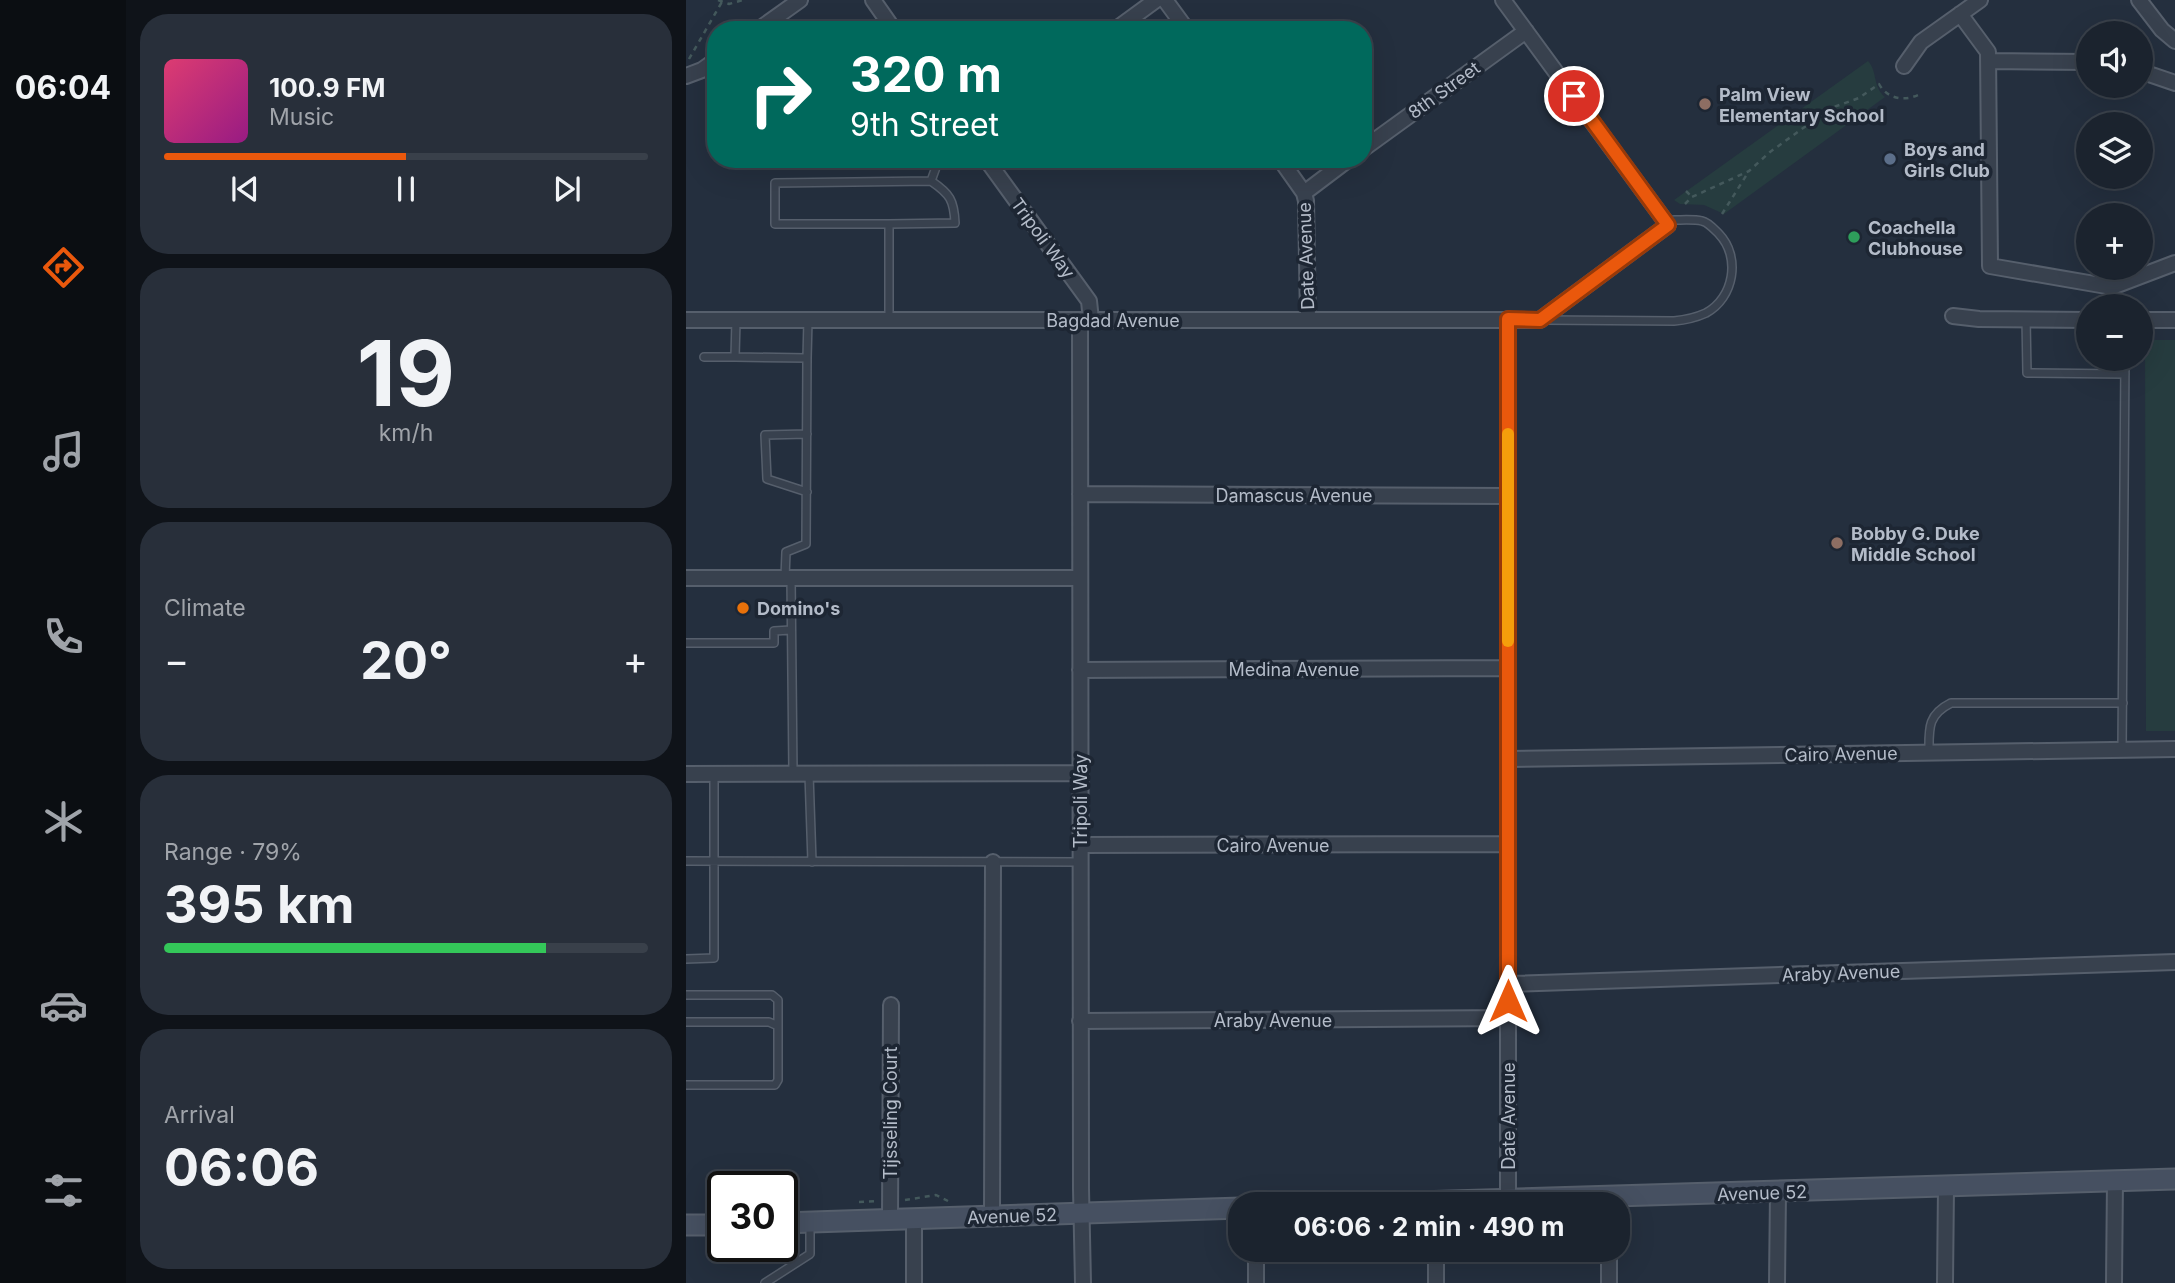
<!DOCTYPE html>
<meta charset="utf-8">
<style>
body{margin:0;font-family:Inter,sans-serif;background:#282f3a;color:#f1f3f6;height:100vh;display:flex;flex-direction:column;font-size:26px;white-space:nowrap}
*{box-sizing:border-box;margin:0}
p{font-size:23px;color:#a0a4aa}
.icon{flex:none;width:38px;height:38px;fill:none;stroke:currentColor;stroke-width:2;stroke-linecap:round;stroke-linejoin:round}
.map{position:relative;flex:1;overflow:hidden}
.side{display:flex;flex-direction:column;gap:14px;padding:14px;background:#0f1319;width:560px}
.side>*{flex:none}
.guide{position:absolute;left:21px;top:21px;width:665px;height:147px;border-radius:28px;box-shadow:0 7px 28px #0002,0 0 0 2px #39404a;background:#00695c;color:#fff;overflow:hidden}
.buttons{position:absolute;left:1390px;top:21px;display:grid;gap:14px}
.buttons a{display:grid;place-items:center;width:77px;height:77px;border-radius:50%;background:#1b232e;box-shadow:0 7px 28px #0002,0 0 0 2px #39404a;font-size:35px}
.speed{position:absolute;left:21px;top:1171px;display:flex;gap:14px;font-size:35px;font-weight:700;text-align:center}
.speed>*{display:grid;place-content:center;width:91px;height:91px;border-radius:50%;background:#1b232e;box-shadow:0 7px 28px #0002,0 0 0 2px #39404a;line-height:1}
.speed .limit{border:4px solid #111;border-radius:10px;background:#fff;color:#111}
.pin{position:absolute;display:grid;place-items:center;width:60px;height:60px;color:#fff;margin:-30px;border:4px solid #fff;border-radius:50%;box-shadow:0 2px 7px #0007}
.me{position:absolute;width:77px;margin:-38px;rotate:0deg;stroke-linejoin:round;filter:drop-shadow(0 0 5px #0008)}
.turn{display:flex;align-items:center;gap:24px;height:147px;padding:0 28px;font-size:32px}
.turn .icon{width:91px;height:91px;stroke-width:2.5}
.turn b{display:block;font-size:49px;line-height:60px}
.big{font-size:52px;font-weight:700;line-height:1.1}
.side .widget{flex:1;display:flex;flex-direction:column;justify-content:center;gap:10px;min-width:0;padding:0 24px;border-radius:28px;background:#282f3a}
.side .dial{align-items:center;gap:0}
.dial b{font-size:91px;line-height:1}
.song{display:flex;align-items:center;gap:21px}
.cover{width:84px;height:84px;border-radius:10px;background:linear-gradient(135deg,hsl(340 70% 55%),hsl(310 70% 35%))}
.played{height:7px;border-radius:4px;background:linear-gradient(90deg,#ea580c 50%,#39404a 50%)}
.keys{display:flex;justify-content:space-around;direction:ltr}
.heat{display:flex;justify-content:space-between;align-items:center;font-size:38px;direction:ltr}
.charge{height:10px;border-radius:5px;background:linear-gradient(90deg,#34c759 79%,#39404a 0)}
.trip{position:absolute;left:542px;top:1192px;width:402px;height:70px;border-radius:28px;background:#1b232e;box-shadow:0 7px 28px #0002,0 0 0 2px #39404a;font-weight:700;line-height:70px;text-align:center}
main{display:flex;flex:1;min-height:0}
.tabs{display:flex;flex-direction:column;width:126px;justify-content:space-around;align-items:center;background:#0b0e12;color:#a0a4aa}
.tabs .icon{width:49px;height:49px}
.tabs .on{color:#ea580c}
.tabs b{font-size:32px;color:#f1f3f6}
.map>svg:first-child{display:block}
.green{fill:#263c3f}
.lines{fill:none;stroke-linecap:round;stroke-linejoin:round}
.lane-casing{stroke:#565f6c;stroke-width:10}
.street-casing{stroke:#565f6c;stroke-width:18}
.secondary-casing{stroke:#565f6c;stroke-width:23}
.path{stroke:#44595c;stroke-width:2.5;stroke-dasharray:5 5;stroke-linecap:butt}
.lane{stroke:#38414e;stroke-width:7}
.street{stroke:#38414e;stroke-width:14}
.secondary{stroke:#465061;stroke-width:19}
.route-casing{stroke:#983908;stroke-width:18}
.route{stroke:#ea580c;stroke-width:12}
.slow{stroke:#f59e0b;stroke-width:12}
.education-dot{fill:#8d6e63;stroke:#1d2633;stroke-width:2.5}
.service-dot{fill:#5c6f8a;stroke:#1d2633;stroke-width:2.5}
.leisure-dot{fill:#2e9e5b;stroke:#1d2633;stroke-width:2.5}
.food-dot{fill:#e8710a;stroke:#1d2633;stroke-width:2.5}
.labels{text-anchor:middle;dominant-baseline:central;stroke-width:7;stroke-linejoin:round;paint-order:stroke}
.street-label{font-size:18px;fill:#b4bcc9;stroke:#1d2633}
.poi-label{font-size:18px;font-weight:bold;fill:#b4bcc9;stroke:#1d2633;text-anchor:start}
</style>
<main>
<nav class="tabs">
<b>06:04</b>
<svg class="icon on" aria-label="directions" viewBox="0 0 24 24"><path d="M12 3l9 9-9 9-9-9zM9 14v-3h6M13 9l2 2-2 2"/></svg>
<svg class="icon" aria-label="music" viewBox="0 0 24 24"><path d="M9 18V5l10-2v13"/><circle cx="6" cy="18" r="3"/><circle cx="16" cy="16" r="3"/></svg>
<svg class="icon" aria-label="phone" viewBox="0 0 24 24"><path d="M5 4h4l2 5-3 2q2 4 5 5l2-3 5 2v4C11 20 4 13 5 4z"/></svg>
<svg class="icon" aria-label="climate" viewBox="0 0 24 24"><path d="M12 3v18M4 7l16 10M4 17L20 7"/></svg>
<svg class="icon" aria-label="car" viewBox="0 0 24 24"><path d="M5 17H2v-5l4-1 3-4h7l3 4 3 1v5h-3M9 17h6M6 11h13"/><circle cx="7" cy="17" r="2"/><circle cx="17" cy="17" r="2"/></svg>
<svg class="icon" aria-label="filters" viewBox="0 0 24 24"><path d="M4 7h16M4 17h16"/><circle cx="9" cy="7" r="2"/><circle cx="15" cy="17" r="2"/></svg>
</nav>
<section class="side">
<div class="widget">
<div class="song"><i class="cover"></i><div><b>100.9 FM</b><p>Music</p></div></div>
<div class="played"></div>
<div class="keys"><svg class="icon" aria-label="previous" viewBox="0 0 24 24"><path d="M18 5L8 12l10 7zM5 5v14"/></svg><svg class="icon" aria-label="pause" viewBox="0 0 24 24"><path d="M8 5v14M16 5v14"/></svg><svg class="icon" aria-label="next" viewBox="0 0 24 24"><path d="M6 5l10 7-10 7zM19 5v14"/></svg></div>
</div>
<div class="widget dial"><b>19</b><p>km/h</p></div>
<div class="widget"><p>Climate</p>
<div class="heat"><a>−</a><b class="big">20°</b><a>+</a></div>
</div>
<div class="widget"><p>Range · 79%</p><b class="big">395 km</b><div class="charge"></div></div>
<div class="widget"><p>Arrival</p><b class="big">06:06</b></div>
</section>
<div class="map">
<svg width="1489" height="1283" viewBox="0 0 1489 1283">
<rect width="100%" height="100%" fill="#242f3e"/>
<!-- green -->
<path class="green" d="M 1182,61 C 1192,72 1186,86 1199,97 L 1038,214 L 1018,205 L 994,204 L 988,200 Z
M 1459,340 L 1489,340 L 1489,731 L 1460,731 Z"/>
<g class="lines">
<!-- lane casing -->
<g class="lane-casing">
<path id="lane" d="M 245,181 L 253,159
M 203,319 L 203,224 L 89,224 L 89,183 L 245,181 C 264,194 268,200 269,223 L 203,224
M 1340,319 L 1341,373 L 1439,374
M 50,320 L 49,357 L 121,358 L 122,320
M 858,320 L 988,321 C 999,320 1009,318 1020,313 C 1048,298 1055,257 1033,234 C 1028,229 1022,222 1016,221 C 1008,219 996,220 988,220 L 982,225
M 18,357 L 49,357
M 121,434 L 79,435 L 81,479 L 121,492
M 99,578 L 100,552 L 120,544 L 121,358
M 105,578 L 107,773
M 0,643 L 88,643 L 88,631 L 105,630
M 1436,750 L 1439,359
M 1243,753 C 1243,729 1241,715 1265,703 L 1437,703
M 123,774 L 126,862
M 0,861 L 394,862
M 0,959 L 28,958 L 28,774
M 0,995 L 86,995 L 92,1000 L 92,1026
M 0,1022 L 83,1022 L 92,1026 L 92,1080 L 89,1085 L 0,1085
M 79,1283 L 124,1254 L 124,1224"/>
</g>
<!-- street casing -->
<g class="street-casing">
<path id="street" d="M 187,0 L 208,30
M 479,0 L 501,30
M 1453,0 L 1476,30 L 1489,41
M 1274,14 L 1302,52 L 1304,266 L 1426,287 L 1489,263
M 72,30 L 114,0
M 429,30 L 470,0
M 1303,61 L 1402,62
M 1218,66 L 1235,42 L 1294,0
M 1454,71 L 1489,83
M 0,76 L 16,70 L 30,60
M 677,149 L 840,31
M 300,159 L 403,301 L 405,320
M 594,159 L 618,193 L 620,201 L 622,319
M 618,193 L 663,159
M 1267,316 L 1293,319 L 1402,320
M 822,319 L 822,1199
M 0,320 L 854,320 L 982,225 L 817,0
M 394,320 L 395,1189 L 397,1283
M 1454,320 L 1489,320
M 394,494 L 822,496
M 0,578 L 394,578
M 394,670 L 822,668
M 822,759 L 1489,749
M 0,774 L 394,773
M 394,845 L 822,844
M 822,984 L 1489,962
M 394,1021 L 822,1018
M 306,1217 L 307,862
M 204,1220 L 205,1005
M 228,1283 L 228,1220
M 570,1283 L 570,1250
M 750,1283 L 750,1250
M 923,1283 L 923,1250
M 1091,1283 L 1092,1192
M 1259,1283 L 1260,1187
M 1428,1283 L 1429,1181"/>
</g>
<!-- secondary casing -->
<g class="secondary-casing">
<path id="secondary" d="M 664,1204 L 1489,1179
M 96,1223 L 555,1208
M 0,1225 L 37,1225"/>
</g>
<!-- path -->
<path class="path" d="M 32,0 L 43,4 L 57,0
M 3,59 L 37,0
M 1000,191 L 1006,197
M 999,204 L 1006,197 L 1063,171 L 1084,152 L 1145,108 L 1173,98 L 1193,84 C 1202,100 1220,102 1236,93
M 1036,214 L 1063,171
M 219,1200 L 250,1195 L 262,1201
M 173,1202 L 191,1201"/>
<!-- lane -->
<use href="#lane" class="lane"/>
<!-- street -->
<use href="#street" class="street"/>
<!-- secondary -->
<use href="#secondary" class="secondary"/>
</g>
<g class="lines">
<!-- route casing -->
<g class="route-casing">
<path id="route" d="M 822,1001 L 822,319 L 854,320 L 982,225 L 888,96"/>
</g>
<!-- route -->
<use href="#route" class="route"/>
<!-- slow -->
<path class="slow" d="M 822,434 L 822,641"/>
</g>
<!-- markers -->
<g class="education-dot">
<circle cx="1019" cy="104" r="7"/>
<circle cx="1151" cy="543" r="7"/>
</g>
<circle class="service-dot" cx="1204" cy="159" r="7"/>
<circle class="leisure-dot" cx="1168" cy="237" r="7"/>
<circle class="food-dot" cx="57" cy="608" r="7"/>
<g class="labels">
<!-- street labels -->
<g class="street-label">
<text transform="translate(758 90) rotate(-36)">8th Street</text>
<text transform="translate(357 238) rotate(54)">Tripoli Way</text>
<text transform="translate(620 256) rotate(-92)">Date Avenue</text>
<text x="427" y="320">Bagdad Avenue</text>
<text x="608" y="495">Damascus Avenue</text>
<text x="608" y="669">Medina Avenue</text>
<text transform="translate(1155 754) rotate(-1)">Cairo Avenue</text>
<text transform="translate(394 801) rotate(-90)">Tripoli Way</text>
<text x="587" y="845">Cairo Avenue</text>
<text transform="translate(1155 973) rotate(-2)">Araby Avenue</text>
<text x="587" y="1020">Araby Avenue</text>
<text transform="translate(204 1113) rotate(-90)">Tijsseling Court</text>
<text transform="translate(822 1116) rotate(-90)">Date Avenue</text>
<text transform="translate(1076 1193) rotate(-2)">Avenue 52</text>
<text transform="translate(326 1216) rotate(-2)">Avenue 52</text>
</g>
<!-- poi labels -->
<g class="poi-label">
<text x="1033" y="94">Palm View<tspan x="1033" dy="21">Elementary School</tspan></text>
<text x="1218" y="149">Boys and<tspan x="1218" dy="21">Girls Club</tspan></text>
<text x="1182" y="227">Coachella<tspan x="1182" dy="21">Clubhouse</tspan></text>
<text x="1165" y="533">Bobby G. Duke<tspan x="1165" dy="21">Middle School</tspan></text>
<text x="71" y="608">Domino's</text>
</g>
</g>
</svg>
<div class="buttons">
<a><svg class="icon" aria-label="sound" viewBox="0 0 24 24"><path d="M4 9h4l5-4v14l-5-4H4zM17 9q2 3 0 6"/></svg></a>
<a><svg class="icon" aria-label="layers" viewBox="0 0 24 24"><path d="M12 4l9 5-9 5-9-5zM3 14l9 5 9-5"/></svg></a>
<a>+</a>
<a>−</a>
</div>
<div class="speed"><div class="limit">30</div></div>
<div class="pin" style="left:888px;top:96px;background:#d93025"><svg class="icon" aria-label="arrive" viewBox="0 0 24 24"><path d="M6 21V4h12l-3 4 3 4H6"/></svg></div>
<svg class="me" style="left:822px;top:1001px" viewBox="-20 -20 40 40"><path d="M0-17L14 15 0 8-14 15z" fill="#ea580c" stroke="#fff" stroke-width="4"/></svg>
<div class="trip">06:06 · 2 min · 490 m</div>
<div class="guide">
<div class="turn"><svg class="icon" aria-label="right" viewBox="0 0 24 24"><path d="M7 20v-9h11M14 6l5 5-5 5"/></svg><div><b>320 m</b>9th Street</div></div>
</div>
</div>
</main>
